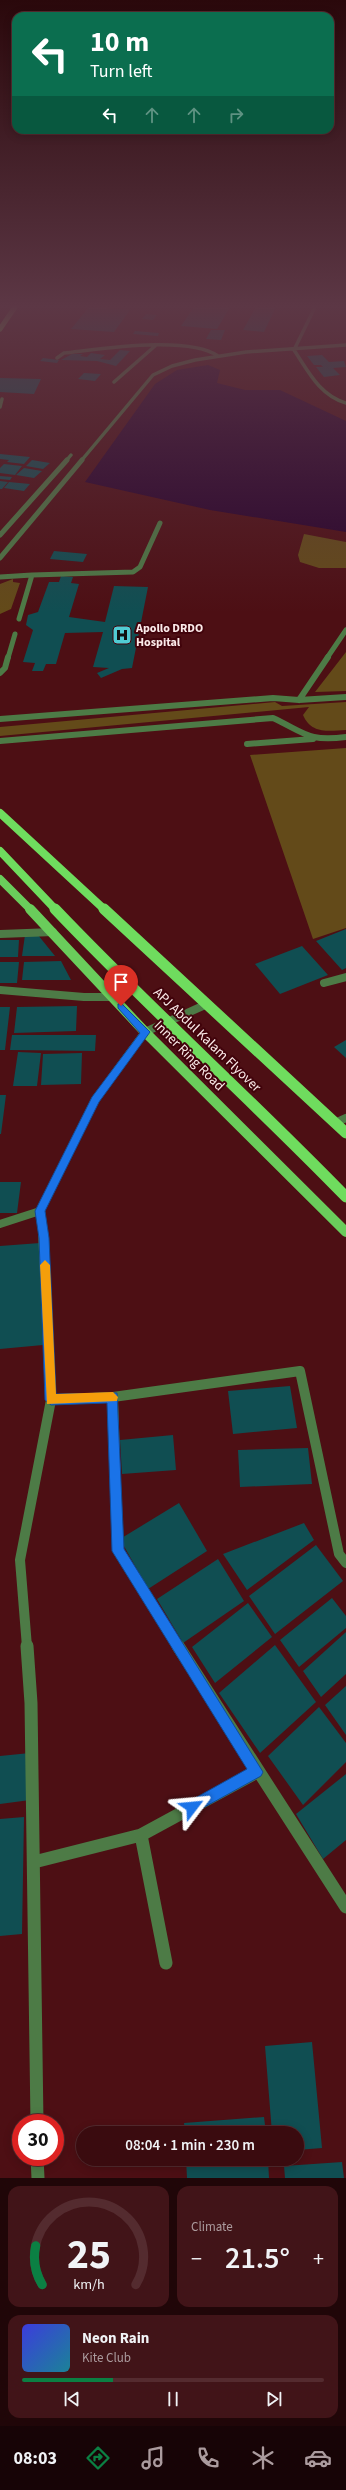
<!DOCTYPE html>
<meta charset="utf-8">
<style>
body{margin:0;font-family:"Source Sans 3",sans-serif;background:#411418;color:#f1f3f6;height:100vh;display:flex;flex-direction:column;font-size:15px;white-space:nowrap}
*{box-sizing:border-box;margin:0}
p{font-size:13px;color:#ab9b9e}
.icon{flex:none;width:22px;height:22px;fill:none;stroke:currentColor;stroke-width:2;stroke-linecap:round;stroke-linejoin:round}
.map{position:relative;height:2178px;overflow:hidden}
.sheet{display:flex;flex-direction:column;gap:8px;padding:8px;background:#200608;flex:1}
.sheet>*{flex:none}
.banner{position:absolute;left:12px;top:12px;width:322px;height:122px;border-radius:12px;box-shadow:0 2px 10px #0003,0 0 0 1px #542b2f;background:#0b6e4f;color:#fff;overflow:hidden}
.speed{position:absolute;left:12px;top:2114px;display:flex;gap:8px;font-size:20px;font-weight:700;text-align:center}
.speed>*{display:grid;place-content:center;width:52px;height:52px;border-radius:50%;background:#3a0b0f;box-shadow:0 2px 10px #0003,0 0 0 1px #542b2f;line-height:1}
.speed .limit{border:6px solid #d22;background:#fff;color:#111}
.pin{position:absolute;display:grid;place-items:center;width:34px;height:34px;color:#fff;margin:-41px -17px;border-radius:50% 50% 50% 0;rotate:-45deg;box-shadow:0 0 4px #0007}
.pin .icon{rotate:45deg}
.me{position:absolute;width:44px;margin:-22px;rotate:61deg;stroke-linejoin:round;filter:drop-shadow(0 0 3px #0008)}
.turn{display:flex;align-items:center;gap:14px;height:84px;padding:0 12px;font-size:18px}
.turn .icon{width:52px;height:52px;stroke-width:2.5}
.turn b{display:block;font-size:28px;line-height:34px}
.lanes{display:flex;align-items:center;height:38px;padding:0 12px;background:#0003;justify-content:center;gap:20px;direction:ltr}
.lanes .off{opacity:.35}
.big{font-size:30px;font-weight:600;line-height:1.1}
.sheet .tile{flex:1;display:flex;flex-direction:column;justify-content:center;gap:6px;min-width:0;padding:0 14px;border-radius:12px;background:#411418}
.sheet .dial{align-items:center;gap:0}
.dial svg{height:104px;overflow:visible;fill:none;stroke:#542b2f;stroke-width:7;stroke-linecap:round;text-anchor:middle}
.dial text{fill:#f1f3f6;stroke:none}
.song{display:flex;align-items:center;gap:12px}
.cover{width:48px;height:48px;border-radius:6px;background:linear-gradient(135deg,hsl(240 70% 55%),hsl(190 70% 35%))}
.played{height:4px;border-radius:2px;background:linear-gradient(90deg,#0b8043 30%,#542b2f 30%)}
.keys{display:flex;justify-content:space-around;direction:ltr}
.heat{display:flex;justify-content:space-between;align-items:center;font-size:22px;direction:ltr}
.sheet .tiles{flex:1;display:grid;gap:8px;grid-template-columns:1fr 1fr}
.tile:last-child{grid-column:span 2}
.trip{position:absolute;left:76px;top:2126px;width:228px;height:40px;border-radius:20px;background:#3a0b0f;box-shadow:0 2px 10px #0003,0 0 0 1px #542b2f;font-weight:600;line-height:40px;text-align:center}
.dock{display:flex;height:64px;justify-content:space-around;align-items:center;background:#170406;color:#ab9b9e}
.dock .icon{width:28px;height:28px}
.dock .current{color:#0b8043}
.dock b{font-size:18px;color:#f1f3f6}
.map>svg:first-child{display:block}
.green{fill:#634a19}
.water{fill:#27022d}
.building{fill:#104e52}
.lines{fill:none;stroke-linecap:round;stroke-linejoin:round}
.service-far2{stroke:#4d7b46;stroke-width:3.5}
.service-far1{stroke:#4d7b46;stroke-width:5}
.service{stroke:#4d7b46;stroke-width:6}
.minor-far4{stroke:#4d7b46;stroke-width:3.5}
.minor-far3{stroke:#4d7b46;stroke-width:5}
.minor-far2{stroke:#4d7b46;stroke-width:8}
.minor-far1{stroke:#4d7b46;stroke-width:10}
.minor{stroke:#4d7b46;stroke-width:13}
.primary-far1{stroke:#6acc5b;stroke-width:8}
.primary{stroke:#6acc5b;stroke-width:10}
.trunk-far2{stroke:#6fdc5e;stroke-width:5}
.trunk-far1{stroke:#6fdc5e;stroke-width:8}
.trunk{stroke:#6fdc5e;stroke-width:11}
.trunk-bridge-far1{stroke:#6fdc5e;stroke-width:8}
.trunk-bridge{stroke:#6fdc5e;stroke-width:11}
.route{fill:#1a73e8;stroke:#114b97}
.slow{fill:#f59e0b}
.labels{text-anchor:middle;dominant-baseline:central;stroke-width:4;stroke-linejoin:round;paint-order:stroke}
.far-poi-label{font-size:12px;font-weight:bold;fill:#fbeae9;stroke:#41030b;text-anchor:start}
.street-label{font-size:14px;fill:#fbeae9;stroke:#41030b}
</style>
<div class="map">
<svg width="346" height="2178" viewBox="0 0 346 2178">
<rect width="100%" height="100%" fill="#4d0f14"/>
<!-- green -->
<path class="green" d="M 304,534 L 346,542 L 346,568 L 319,568 L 300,562 L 298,555 Z
M 13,579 L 13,582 L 20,583 L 11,609 L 0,614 L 0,584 Z
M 346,652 L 346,691 L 315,692 Z
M 275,702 L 282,706 L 346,702 L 346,730 C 328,731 311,734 303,715 L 309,707 L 0,736 L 0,727 Z
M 346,748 L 346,928 L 313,939 L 250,755 Z"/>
<!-- water -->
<path class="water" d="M 208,365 L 220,370 L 217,383 L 245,390 L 280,390 L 346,421 L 346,532 L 210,510 L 85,482 L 155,384 L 177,370 Z"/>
<!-- building -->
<path class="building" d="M 89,307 L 93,307 L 130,310 L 114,332 L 71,329 Z
M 194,307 L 230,307 L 217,329 L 181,326 Z
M 256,307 L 276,307 L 264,332 L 243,330 Z
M 146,314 L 157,315 L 153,320 L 142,319 Z
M 211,330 L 225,330 L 221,340 L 206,339 Z
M 135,331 L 159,333 L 158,336 L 133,334 Z
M 120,350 L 130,351 L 116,366 L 97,361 L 61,360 L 72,354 L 83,354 L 80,356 L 87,357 L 91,353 L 105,355 L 100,359 L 110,360 Z
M 322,355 L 329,362 L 344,361 L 346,367 L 333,368 L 340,375 L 324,377 L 316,367 L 323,367 L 321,365 L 314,365 L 307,356 Z
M 43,358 L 59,360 L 57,363 L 40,361 Z
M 84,373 L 101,374 L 95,381 L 78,379 Z
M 0,378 L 41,379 L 34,394 L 0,392 Z
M 0,454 L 30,457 L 24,464 L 7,462 L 9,460 L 0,459 Z
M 32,460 L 50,463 L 43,469 L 26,466 Z
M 4,464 L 22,466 L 15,475 L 0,473 L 0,468 Z
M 24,468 L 42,471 L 34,478 L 16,475 Z
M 0,476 L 12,477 L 10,480 L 0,479 Z
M 0,481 L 8,482 L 2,489 L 0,489 Z
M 9,482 L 30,484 L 24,491 L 4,488 Z
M 54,551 L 87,554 L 83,562 L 50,559 Z
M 61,576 L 73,577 L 71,583 L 79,584 L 69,617 L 105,622 L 114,586 L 148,587 L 132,668 L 122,669 L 101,678 L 97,673 L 109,668 L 93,667 L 103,632 L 65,633 L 56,664 L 46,664 L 43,671 L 32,671 L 35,663 L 23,662 L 33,630 L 26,625 L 28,615 L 38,612 L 49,582 L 59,582 Z
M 346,929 L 346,968 L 342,970 L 316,941 Z
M 25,935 L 38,935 L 55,956 L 22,956 Z
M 0,940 L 19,940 L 18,957 L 0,957 Z
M 302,946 L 328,975 L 280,994 L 255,964 Z
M 61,961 L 71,980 L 22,980 L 24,962 Z
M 0,962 L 19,962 L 17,983 L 0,983 Z
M 77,1006 L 76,1031 L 14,1033 L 17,1007 Z
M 0,1007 L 10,1007 L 5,1050 L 0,1050 Z
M 12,1035 L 96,1035 L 95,1051 L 10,1050 Z
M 346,1040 L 346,1058 L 334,1047 Z
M 18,1052 L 41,1053 L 37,1086 L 13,1086 Z
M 82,1053 L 81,1084 L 41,1085 L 43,1054 Z
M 0,1095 L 6,1095 L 1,1134 L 0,1134 Z
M 0,1182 L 21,1182 L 17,1213 L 0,1213 Z
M 40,1243 L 43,1345 L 0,1349 L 0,1246 Z
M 290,1386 L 297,1428 L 233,1434 L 228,1391 Z
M 173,1435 L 176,1470 L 122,1474 L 120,1440 Z
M 308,1448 L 312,1484 L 240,1487 L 238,1450 Z
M 179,1503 L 207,1551 L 148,1589 L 120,1539 Z
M 304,1523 L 314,1540 L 247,1590 L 223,1554 Z
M 316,1545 L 343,1581 L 275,1634 L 249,1596 Z
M 218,1559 L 244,1601 L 183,1643 L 157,1599 Z
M 332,1598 L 346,1616 L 346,1628 L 299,1667 L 280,1640 Z
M 248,1603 L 272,1637 L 215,1683 L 192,1647 Z
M 346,1632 L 346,1674 L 321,1697 L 303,1671 Z
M 275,1645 L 316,1702 L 260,1753 L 219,1693 Z
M 346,1686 L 346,1735 L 325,1705 Z
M 319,1707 L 346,1743 L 346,1762 L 303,1805 L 268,1756 Z
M 30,1753 L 30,1800 L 0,1804 L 0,1756 Z
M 346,1774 L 346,1840 L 323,1859 L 296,1814 Z
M 24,1817 L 22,1934 L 0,1936 L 0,1819 Z
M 312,2042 L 322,2148 L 297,2150 L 297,2133 L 272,2133 L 265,2046 Z
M 264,2117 L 266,2133 L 185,2133 L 184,2123 Z
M 186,2159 L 268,2159 L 269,2178 L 187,2178 Z
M 342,2162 L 344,2178 L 285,2178 L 284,2166 Z"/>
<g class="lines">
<!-- service-far2 -->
<path class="service-far2" d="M 315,307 L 294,350 C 308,371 320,396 346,403
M 57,358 L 64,353 C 101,349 188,335 218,356
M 114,382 L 155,346
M 81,461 L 153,375 L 172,366 L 195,360 L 246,352 L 346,345"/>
<!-- service-far1 -->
<path class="service-far1" d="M 0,558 L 82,460
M 32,575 L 133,572 L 140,567 L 160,523
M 0,577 L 32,575 L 19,619
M 8,658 L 15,634
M 327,658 L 346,630"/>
<!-- service -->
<path class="service" d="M 0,673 L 5,668 L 8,657
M 299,700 L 328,657
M 0,719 L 273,698 L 299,700 L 346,697
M 0,741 L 273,718 C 305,733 308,742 346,737
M 247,744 L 313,739"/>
<!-- minor-far4 -->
<path class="minor-far4" d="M 0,407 L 2,399
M 66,461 L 71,455"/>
<!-- minor-far3 -->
<path class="minor-far3" d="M 0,535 L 67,460"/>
<!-- minor-far2 -->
<path class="minor-far2" d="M 0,934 L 53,932
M 324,983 L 346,977
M 0,990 L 84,997 L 113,997
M 335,1123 L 346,1118
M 40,1211 L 43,1233
M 0,1224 L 40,1211 L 95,1100 L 145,1032 L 205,1005"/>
<!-- minor-far1 -->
<path class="minor-far1" d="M 43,1232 L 51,1400
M 113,1397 L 118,1551 L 179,1647
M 27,1647 L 20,1560 L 51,1400 L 113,1397 L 300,1371 L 339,1554 L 346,1563"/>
<!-- minor -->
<path class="minor" d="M 27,1646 L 31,1703 L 37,2123
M 178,1646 L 346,1907
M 34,1862 L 141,1835
M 166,1963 L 141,1835 L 257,1772
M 37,2157 L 38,2178"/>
<!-- primary-far1 -->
<path class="primary-far1" d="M 0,879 L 31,910"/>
<!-- primary -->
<path class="primary" d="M 30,909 L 145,1032 L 346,1232"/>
<!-- trunk-far2 -->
<path class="trunk-far2" d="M 0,329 L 15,307"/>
<!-- trunk-far1 -->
<path class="trunk-far1" d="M 0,813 L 105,910"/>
<!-- trunk -->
<path class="trunk" d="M 104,909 L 346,1133"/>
<!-- trunk-bridge-far1 -->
<path class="trunk-bridge-far1" d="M 0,851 L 56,910"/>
<!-- trunk-bridge -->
<path class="trunk-bridge" d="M 55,909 C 149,1008 251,1099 346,1197"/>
</g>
<!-- sky -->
<linearGradient id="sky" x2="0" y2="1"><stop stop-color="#2a080b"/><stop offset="0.5" stop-color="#5c3745"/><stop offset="1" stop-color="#5c3745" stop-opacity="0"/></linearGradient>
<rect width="346" height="612" fill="url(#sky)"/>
<!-- route -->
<path class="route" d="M 121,1003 L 150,1032 L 99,1102 L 45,1211 L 49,1238 L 56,1394 L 117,1393 L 124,1549 L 263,1772 L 261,1776 L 192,1814 L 188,1812 L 185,1807 L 188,1802 L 247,1769 L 112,1551 L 107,1403 L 51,1405 L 45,1400 L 39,1238 L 35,1211 L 92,1097 L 140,1033 L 118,1008 L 118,1004 Z"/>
<!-- slow -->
<path class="slow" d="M 45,1260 L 50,1265 L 56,1394 L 113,1392 L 118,1397 L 117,1401 L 47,1404 L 40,1265 Z"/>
<!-- icons -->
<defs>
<g id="hospital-square" transform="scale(1)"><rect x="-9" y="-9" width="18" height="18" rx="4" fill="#51ccd4" stroke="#41030b"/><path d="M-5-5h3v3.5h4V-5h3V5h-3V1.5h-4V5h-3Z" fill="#111"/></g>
</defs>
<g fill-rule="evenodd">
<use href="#hospital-square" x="122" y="635"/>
</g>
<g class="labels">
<!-- far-poi labels -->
<g class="far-poi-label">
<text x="136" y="628">Apollo DRDO<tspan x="136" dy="14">Hospital</tspan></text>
</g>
<!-- street labels -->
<g class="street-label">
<text transform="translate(207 1040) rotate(44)">APJ Abdul Kalam Flyover</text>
<text transform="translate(189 1056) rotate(45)">Inner Ring Road</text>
</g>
</g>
</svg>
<div class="speed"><div class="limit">30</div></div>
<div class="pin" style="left:121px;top:1006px;background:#d93025"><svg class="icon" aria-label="arrive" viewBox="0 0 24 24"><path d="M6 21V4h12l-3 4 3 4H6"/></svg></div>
<svg class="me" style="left:192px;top:1807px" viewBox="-20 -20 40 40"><path d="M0-17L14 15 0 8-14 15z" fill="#1a73e8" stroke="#fff" stroke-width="4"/></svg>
<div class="trip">08:04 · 1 min · 230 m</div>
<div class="banner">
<div class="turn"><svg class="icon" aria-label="left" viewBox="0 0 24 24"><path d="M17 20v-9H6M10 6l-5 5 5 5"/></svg><div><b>10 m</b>Turn left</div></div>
<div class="lanes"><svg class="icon" aria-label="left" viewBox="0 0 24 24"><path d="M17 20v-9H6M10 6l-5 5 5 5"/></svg><svg class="icon off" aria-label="ahead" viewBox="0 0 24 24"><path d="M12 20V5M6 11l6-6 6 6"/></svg><svg class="icon off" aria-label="ahead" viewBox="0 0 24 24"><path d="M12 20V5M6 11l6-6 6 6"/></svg><svg class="icon off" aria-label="right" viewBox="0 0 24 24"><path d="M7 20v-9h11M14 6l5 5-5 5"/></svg></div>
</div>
</div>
<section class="sheet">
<div class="tiles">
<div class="tile dial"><svg viewBox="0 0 100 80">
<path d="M14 69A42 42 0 1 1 86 69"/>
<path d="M14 69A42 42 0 0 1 9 39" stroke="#0b8043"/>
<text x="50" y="56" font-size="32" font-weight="700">25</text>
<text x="50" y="72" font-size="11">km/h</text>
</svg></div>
<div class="tile"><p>Climate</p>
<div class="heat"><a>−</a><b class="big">21.5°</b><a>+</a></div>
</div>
<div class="tile">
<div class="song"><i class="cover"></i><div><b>Neon Rain</b><p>Kite Club</p></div></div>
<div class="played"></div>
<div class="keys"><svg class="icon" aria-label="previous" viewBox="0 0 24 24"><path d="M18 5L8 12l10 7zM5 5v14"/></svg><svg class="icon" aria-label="pause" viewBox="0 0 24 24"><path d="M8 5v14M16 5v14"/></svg><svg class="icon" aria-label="next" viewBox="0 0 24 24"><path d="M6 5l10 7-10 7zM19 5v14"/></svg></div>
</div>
</div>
</section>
<nav class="dock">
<b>08:03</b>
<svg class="icon current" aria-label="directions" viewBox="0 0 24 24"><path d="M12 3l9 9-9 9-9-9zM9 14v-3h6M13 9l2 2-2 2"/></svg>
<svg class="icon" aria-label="music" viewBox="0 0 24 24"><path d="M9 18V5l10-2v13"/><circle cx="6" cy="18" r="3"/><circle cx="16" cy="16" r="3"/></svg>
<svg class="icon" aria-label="phone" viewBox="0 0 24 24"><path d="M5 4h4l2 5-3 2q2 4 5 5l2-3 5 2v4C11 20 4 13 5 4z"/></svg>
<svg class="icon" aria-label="climate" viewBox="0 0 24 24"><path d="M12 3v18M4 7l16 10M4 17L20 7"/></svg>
<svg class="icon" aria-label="car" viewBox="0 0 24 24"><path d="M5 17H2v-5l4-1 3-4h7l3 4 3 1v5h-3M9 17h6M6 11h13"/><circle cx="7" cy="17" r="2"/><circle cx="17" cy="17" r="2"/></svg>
</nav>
